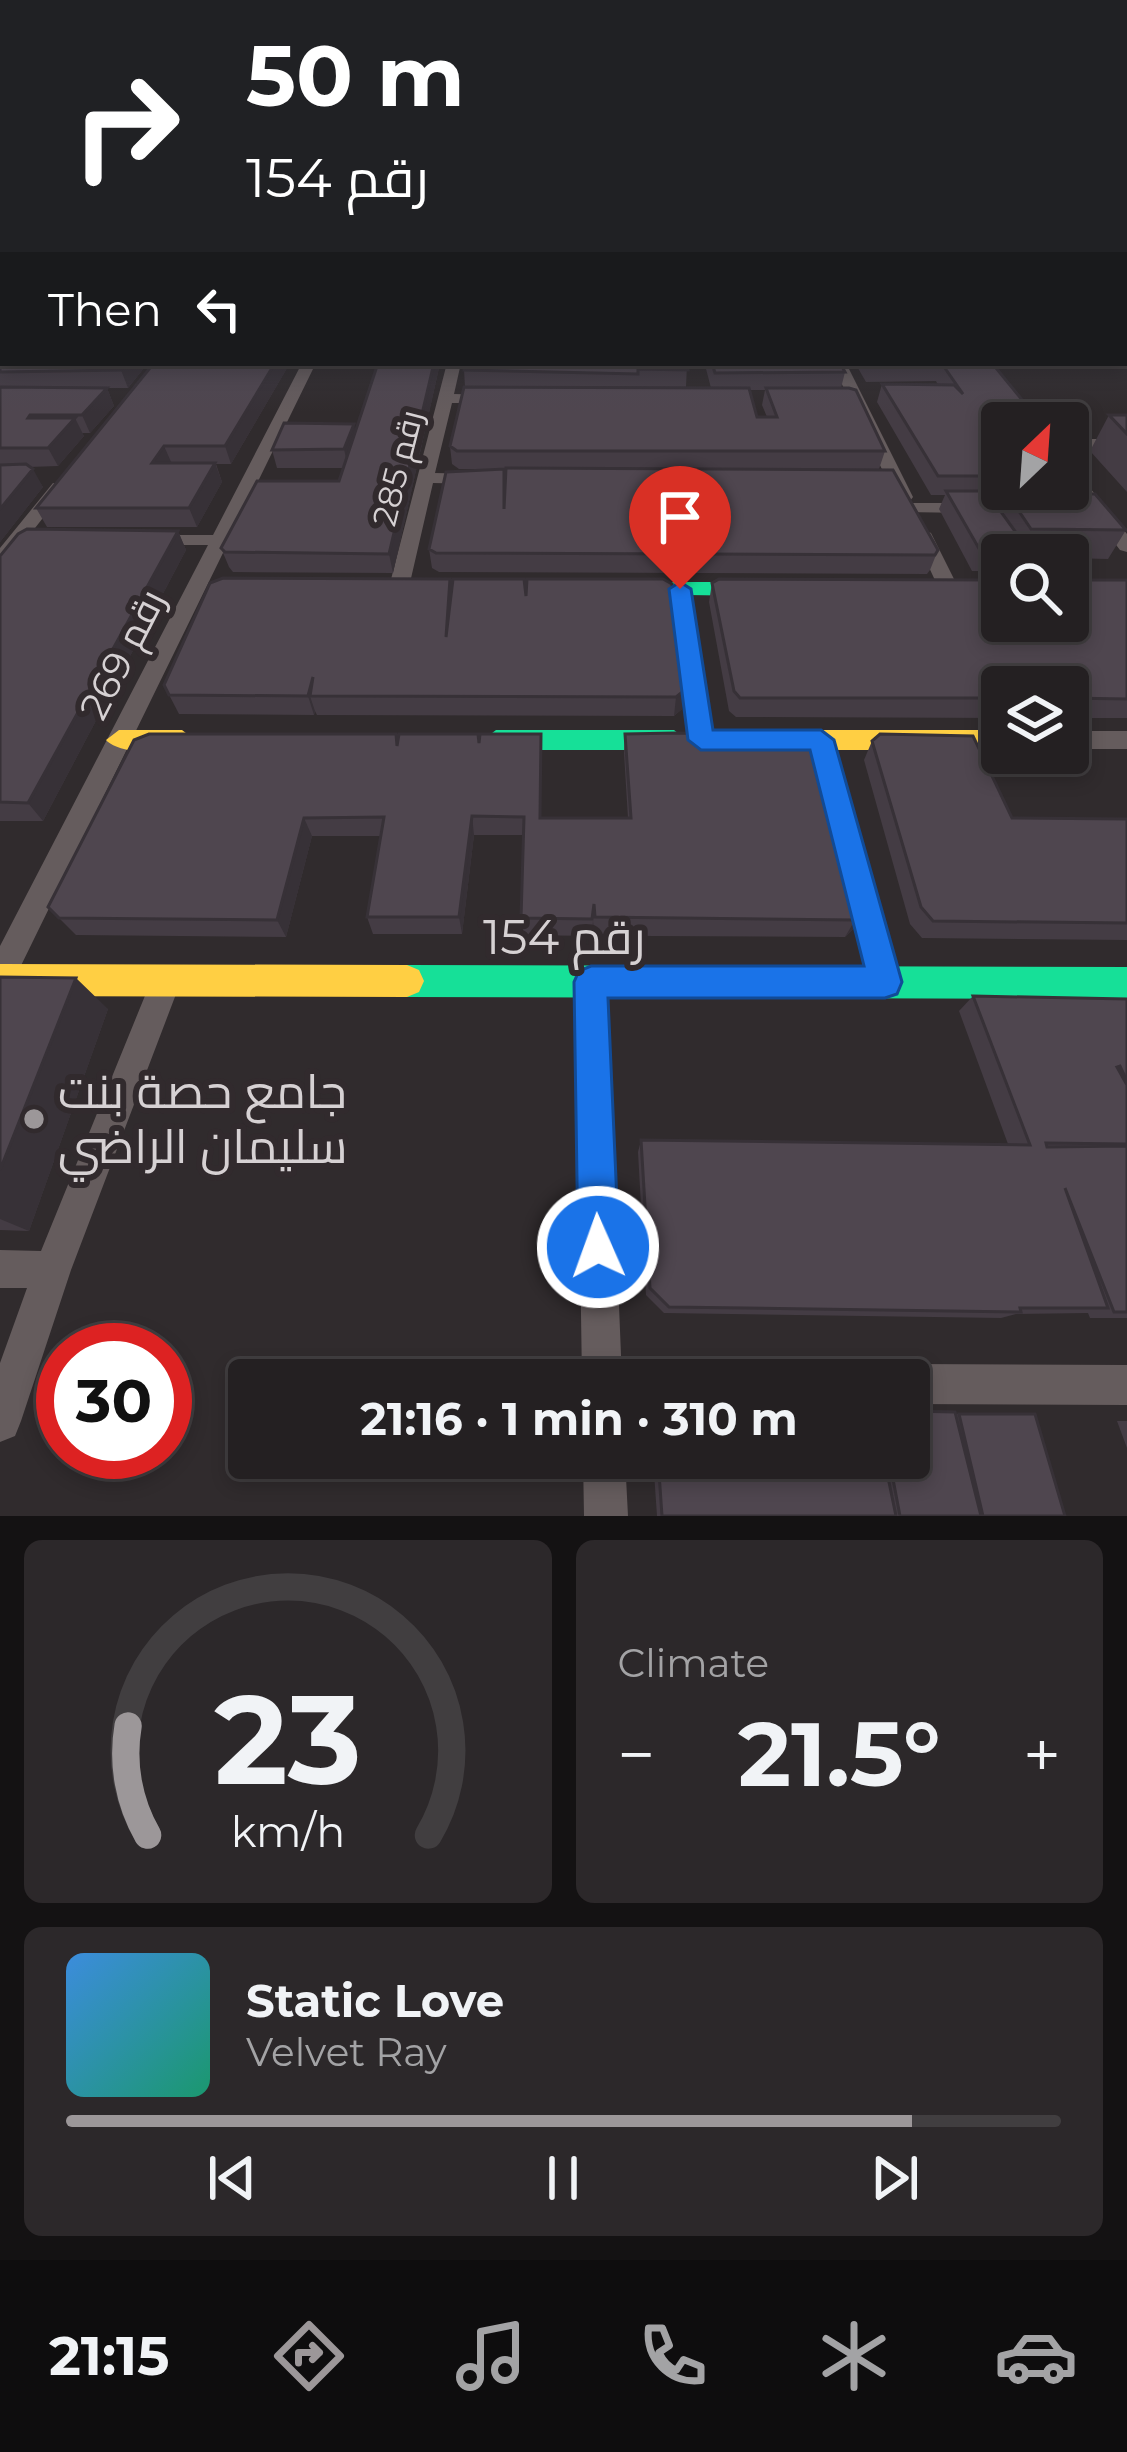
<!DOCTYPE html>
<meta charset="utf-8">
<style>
body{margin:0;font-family:Montserrat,Cairo,sans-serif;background:#2c282a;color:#f1f3f6;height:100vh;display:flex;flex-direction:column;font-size:45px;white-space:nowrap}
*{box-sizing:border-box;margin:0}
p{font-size:39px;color:#a3a3a5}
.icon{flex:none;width:66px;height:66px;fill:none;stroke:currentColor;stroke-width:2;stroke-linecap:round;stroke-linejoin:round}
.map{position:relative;height:1516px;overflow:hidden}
.drawer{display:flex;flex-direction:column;gap:24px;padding:24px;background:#141213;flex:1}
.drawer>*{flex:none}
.guide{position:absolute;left:0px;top:0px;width:1128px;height:366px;box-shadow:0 6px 18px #0003,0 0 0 3px #413e40;background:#202124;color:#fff;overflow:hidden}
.needle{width:78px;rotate:25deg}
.tools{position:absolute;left:981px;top:402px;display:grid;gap:24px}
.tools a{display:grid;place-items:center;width:108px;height:108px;border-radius:12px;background:#242022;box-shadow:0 6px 18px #0003,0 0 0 3px #413e40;font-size:60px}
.speed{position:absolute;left:36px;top:1323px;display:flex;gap:24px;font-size:60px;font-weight:700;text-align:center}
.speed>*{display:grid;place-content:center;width:156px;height:156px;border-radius:50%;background:#242022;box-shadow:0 6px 18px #0003,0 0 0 3px #413e40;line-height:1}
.speed .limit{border:18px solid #d22;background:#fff;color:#111}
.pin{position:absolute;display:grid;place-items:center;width:102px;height:102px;color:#fff;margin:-123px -51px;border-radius:50% 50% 50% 0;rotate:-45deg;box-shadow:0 0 12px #0007}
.pin .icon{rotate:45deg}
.me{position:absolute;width:132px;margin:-66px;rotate:358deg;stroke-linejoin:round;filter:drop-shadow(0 0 9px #0008)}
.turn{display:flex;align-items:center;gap:42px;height:252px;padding:0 48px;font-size:54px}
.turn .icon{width:156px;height:156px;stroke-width:2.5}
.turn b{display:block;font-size:84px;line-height:102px}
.then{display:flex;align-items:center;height:114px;padding:0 48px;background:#0003;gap:24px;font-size:45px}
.big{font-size:90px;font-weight:700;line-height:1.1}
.drawer .tile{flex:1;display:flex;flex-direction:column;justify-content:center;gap:18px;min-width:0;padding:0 42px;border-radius:18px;background:#2c282a}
.drawer .dial{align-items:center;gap:0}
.dial svg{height:312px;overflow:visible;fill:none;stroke:#413e40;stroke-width:7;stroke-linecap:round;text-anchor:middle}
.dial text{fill:#f1f3f6;stroke:none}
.song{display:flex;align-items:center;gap:36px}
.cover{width:144px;height:144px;border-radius:18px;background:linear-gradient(135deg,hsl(210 70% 55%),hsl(160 70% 35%))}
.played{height:12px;border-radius:6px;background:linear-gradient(90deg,#9c9799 85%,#413e40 85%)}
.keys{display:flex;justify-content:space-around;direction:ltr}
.heat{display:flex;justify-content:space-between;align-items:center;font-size:66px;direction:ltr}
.drawer .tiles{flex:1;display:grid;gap:24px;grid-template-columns:1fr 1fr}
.tile:last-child{grid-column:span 2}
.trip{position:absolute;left:228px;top:1359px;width:702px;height:120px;border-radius:12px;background:#242022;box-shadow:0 6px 18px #0003,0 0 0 3px #413e40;font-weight:700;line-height:120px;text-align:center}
.tab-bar{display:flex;height:192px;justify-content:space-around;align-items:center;background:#0e0d0e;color:#a3a3a5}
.tab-bar .icon{width:84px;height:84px}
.tab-bar .active{color:#9c9799}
.tab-bar b{font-size:54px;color:#f1f3f6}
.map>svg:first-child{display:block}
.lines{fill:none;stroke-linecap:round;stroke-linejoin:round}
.street{fill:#655c5d;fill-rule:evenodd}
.fast{fill:#16e098;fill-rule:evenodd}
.slow{fill:#ffcf43;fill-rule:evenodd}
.jam{fill:#f24e42;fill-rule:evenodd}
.wall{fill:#443c44;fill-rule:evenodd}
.shaded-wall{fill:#373137}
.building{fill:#4f464f;stroke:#373137;stroke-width:3}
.route{fill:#1a73e8;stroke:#114b97;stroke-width:3}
.poi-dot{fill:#9c9799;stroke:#312a2d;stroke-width:4.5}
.labels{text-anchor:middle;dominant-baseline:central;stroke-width:12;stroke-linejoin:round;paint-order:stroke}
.far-street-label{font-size:33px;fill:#d6d1d3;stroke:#312a2d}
.street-label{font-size:39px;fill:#d6d1d3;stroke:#312a2d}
.near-street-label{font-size:48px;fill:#d6d1d3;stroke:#312a2d}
.near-poi-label{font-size:48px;fill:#d6d1d3;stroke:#312a2d;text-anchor:start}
</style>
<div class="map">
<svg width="1127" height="1516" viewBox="0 0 1127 1516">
<rect width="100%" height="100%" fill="#302b2d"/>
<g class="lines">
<!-- street -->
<path class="street" d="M 302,363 L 416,363 L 409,367 L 314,367 L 11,986 L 0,990 L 0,946 L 208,545 L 151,545 L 142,540 L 151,535 L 213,535 Z
M 447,363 L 461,363 L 454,394 L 491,395 L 498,399 L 491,403 L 452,403 L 435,473 L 477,474 L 485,479 L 477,484 L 433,483 L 409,587 L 399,593 L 389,587 Z
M 832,363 L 846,363 L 913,497 L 910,501 L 895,497 Z
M 1068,439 L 1127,439 L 1127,449 L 1068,449 Z
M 1068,466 L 1074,468 L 1127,534 L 1127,552 L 1120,550 L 1068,482 Z
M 53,483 L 67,487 L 7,564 L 0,566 L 0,548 Z
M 910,503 L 968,503 L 977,508 L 968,513 L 904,512 L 901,508 Z
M 922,528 L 931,533 L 960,591 L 957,595 L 943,595 L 940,591 L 913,533 Z
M 680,583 L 690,589 L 713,740 L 701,749 L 689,740 L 670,589 Z
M 821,731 L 833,740 L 900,983 L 896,993 L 885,997 L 874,993 L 870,983 L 809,740 Z
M 1068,731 L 1127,731 L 1127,749 L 1068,749 Z
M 166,967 L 177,971 L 181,981 L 71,1270 L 21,1421 L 15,1436 L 0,1442 L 0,1363 L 27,1288 L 0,1288 L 0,1250 L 41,1251 L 151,981 L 155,971 Z
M 591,968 L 602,972 L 606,982 L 622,1380 L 582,1380 L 576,982 L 580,972 Z
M 909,1364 L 1127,1365 L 1127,1405 L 909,1404 L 909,1380 L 890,1380 L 895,1370 Z
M 583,1458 L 625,1458 L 628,1516 L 584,1516 Z"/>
<!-- fast -->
<path class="fast" d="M 1125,288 L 1127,289 L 1127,298 L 1125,298 Z
M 626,582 L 757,582 L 768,589 L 757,596 L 618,594 L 615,589 Z
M 496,730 L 674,730 L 687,740 L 674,750 L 496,750 L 483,740 Z
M 407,965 L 1127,967 L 1127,999 L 407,997 L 395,992 L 390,981 L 395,970 Z"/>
<!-- slow -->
<path class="slow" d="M 1125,357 L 1127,358 L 1127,369 L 1118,363 L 1125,363 Z
M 119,730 L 182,730 L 195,740 C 181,756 120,756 106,740 Z
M 772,730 L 1002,730 L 1002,750 L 772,750 L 759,740 Z
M 0,964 L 407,965 L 419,970 L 424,981 L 419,992 L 407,997 L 0,996 Z"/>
<!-- jam -->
<path class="jam" d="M 1125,334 L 1127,334 L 1127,343 L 1125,343 Z"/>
</g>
<!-- wall -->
<path class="wall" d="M 0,200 L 3,200 L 3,363 L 148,363 L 128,388 L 99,388 L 107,388 L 114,406 L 90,433 L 82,433 L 84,436 L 58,466 L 29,467 L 43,487 L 0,542 Z
M 290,363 L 231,464 L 216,464 L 222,482 L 197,527 L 47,527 L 36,508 Z
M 465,363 L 840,363 L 845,372 L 841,388 L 885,451 L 879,469 L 648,469 L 938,550 L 930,570 L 927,574 L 439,572 L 432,568 L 429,549 L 502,469 L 459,469 L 452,464 L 450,446 L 465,387 L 464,370 ZM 687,365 L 705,365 L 711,388 L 686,387 ZM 750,390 L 765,390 L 762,405 L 767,417 L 757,417 Z
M 855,363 L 992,363 L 1002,423 L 1002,489 L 1068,489 L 1068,456 L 1084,476 L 1075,494 L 1126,530 L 1108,559 L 1068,558 L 1068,555 L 1002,555 L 1002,571 L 972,571 L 939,509 L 945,495 L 931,495 L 877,402 L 882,384 L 938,385 L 936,381 L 866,382 ZM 989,495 L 1005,495 L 999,509 Z
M 439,368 L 393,573 L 233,572 L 229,567 L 221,548 L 339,481 L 344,468 L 277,468 L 272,450 L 356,431 Z
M 1109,415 L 1127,415 L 1127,492 L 1090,451 Z
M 178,531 L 186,550 L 43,821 L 0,821 L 0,556 Z
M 663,579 L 682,709 L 674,716 L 317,715 L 315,711 L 314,715 L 179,714 L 164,685 L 451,591 L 526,596 Z
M 1127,580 L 1127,718 L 1068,718 L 1068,687 L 1002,687 L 1002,718 L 736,717 L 729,711 L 709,602 L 712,583 Z
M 625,734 L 865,910 L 855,927 L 845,937 L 651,936 L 594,934 L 593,921 L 592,936 L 523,935 L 523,835 L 474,835 L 462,934 L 373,934 L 367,917 L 381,836 L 312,836 L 286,937 L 76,935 L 48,907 L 398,740 L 479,743 L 541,818 L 628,818 L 624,753 Z
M 872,741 L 1012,818 L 1127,819 L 1127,940 L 922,938 L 910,924 L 864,760 Z
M 0,977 L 108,1009 L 29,1231 L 0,1230 Z
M 973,996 L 1127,999 L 1127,1318 L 1090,1318 L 1088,1313 L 1016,1314 L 1001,1318 L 664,1313 L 646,1295 L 638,1152 L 641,1140 L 1008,1144 L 959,1011 Z
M 955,1414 L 1035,1414 L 1065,1516 L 657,1516 L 653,1458 L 909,1458 Z
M 1117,1421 L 1127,1421 L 1127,1448 Z"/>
<!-- shaded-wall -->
<path class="shaded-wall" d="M 3,221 L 3,243 L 0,237 L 0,223 Z
M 127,363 L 148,363 L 128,388 L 121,370 Z
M 275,363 L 290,363 L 231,464 L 225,446 Z
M 434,363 L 439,363 L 439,368 L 393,573 L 389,554 Z
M 107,388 L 114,406 L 90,433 L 82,415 Z
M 75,418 L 84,436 L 58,466 L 48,448 Z
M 354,424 L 358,442 L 348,468 L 344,449 Z
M 164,446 L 172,464 L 152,463 Z
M 215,463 L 222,482 L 197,527 L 189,508 Z
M 33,469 L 43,487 L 0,542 L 0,509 Z
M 178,531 L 186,550 L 43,821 L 28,803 Z
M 313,677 L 310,696 L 315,711 L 314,715 L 308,696 Z
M 685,690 L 682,709 L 674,716 L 676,697 Z
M 472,816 L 474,835 L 462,934 L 459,917 Z
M 304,818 L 312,836 L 286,937 L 277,920 Z
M 865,910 L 855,927 L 845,937 L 855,920 Z
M 76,978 L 108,1009 L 29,1231 L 0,1219 L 0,1170 Z"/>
<!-- building -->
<path class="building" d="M 0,264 L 3,264 L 3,283 L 0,283 Z
M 0,324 L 3,324 L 3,363 L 127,363 L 121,370 L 0,372 Z
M 154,363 L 275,363 L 225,446 L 164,446 L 152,463 L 215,463 L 189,508 L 36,508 Z
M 378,363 L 434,363 L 389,554 L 225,552 L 221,548 L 257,481 L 339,481 Z
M 465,363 L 686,363 L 688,370 L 638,369 L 638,374 L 464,370 Z
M 712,363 L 840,363 L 845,372 L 715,373 Z
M 870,363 L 992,363 L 1041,423 L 1002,423 L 1002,476 L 938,476 L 882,384 L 954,385 L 963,394 L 942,364 Z
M 0,387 L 107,388 L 82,415 L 30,415 L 28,418 L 75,418 L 48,448 L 0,448 Z
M 464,387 L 749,388 L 757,417 L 777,417 L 766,388 L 849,388 L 856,390 L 885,451 L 457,451 L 450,446 Z
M 1109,415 L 1127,415 L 1127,434 Z
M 284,423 L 354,424 L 344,449 L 272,450 Z
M 1068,456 L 1084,476 L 1068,476 Z
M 26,464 L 33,469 L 0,509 L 0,465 Z
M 506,468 L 893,470 L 938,550 L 935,555 L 436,553 L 429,549 L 446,472 L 504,469 L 504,509 Z
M 946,491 L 986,491 L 1030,552 L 981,552 Z
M 1006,492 L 1095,494 L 1126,530 L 1031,529 Z
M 27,529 L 178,531 L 28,803 L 0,802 L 0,556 L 18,534 Z
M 223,578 L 450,579 L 446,637 L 453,579 L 524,579 L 526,596 L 527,579 L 663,579 L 672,584 L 685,690 L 676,697 L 310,696 L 313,677 L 308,696 L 169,695 L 164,685 L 210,583 Z
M 719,579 L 1002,580 L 1002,621 L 1068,621 L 1068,580 L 1127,580 L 1127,699 L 1068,698 L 1068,687 L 1002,687 L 1002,698 L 740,698 L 734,691 L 712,583 Z
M 676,733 L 811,735 L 820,740 L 865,910 L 855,920 L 595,917 L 594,904 L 592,919 L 521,918 L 524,817 L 472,816 L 459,917 L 367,917 L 384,817 L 304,818 L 277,920 L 59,918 L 48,907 L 134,740 L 149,734 L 396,734 L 397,746 L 399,734 L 478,734 L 479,743 L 480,734 L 541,734 L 540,818 L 631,818 L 625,734 Z
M 880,734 L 973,736 L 1012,818 L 1127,819 L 1127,923 L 933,921 L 921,907 L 872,741 Z
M 0,977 L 76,978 L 0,1170 Z
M 973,996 L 1127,999 L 1127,1081 L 1120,1066 L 1117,1067 L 1127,1085 L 1127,1144 L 1046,1143 L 1047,1147 L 1127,1146 L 1127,1312 L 1114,1312 L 1065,1188 L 1108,1308 L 1020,1308 L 1021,1312 L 669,1307 L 650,1288 L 641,1140 L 1030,1145 Z
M 909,1411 L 955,1412 L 981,1516 L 900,1516 L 889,1458 L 909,1458 Z
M 959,1414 L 1035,1414 L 1065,1516 L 983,1516 Z
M 658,1458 L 884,1458 L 896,1516 L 662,1516 Z"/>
<!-- sky -->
<linearGradient id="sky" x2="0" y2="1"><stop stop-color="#1a1819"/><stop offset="0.49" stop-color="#484a57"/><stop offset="1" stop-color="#484a57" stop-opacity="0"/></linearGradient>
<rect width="1127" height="412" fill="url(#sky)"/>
<!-- route -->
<path class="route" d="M 680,582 L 691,589 L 713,730 L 821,730 L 834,740 L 902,982 L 897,994 L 885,998 L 608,998 L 619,1247 L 613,1262 L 598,1268 L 584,1262 L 578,1247 L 574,982 L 579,971 L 591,966 L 864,966 L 810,750 L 701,750 L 688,740 L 669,589 Z"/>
<!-- markers -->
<circle class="poi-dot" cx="34" cy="1119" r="12"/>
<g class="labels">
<!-- far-street labels -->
<g class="far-street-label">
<text transform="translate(397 468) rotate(-76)">رقم 285</text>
</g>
<!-- street labels -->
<g class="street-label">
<text transform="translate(122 654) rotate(-63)">رقم 269</text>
</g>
<!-- near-street labels -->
<g class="near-street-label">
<text x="564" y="937">رقم 154</text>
</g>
<!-- near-poi labels -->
<g class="near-poi-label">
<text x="58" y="1091">جامع حصة بنت<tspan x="58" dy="55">سليمان الراضي</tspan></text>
</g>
</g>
</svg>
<div class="tools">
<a><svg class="needle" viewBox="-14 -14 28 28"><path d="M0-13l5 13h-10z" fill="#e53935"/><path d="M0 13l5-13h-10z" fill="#a3a3a5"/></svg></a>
<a><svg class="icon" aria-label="search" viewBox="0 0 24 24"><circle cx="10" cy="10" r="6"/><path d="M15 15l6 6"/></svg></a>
<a><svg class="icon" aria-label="layers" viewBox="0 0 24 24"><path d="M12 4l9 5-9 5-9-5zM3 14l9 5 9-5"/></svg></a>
</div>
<div class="speed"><div class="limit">30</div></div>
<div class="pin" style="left:680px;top:589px;background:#d93025"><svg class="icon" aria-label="arrive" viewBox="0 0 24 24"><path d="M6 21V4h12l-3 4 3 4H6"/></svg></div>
<svg class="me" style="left:598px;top:1247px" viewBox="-20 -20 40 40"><circle r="17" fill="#1a73e8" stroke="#fff" stroke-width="3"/><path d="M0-11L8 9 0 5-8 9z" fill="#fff"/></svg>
<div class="trip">21:16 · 1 min · 310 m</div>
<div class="guide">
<div class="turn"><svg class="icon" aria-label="right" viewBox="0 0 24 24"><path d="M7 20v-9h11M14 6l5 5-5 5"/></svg><div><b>50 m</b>رقم 154</div></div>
<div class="then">Then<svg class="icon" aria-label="left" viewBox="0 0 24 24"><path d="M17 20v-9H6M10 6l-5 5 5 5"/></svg></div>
</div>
</div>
<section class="drawer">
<div class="tiles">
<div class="tile dial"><svg viewBox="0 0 100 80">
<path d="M14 69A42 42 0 1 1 86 69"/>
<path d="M14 69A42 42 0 0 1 9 41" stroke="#9c9799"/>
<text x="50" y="56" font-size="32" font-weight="700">23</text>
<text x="50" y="72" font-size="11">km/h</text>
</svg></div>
<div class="tile"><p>Climate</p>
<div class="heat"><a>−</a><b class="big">21.5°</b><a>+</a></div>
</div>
<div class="tile">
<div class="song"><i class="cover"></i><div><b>Static Love</b><p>Velvet Ray</p></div></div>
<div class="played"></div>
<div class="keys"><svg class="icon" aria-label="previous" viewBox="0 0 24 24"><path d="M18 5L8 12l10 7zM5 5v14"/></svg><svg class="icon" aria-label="pause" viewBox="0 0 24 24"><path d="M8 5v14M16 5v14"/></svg><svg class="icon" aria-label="next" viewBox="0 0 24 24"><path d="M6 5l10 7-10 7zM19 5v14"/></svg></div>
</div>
</div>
</section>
<nav class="tab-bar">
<b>21:15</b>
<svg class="icon active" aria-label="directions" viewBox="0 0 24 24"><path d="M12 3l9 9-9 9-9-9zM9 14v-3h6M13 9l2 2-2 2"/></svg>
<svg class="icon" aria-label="music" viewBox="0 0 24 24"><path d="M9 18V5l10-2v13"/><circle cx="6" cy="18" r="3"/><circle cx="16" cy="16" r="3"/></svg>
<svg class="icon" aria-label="phone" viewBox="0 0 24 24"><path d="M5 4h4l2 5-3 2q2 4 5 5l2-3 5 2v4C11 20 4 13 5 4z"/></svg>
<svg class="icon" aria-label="climate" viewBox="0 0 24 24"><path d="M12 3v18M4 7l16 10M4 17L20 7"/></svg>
<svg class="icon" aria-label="car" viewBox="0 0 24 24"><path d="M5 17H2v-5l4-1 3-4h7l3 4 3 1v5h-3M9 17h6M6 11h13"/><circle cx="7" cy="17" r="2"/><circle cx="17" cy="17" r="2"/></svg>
</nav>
